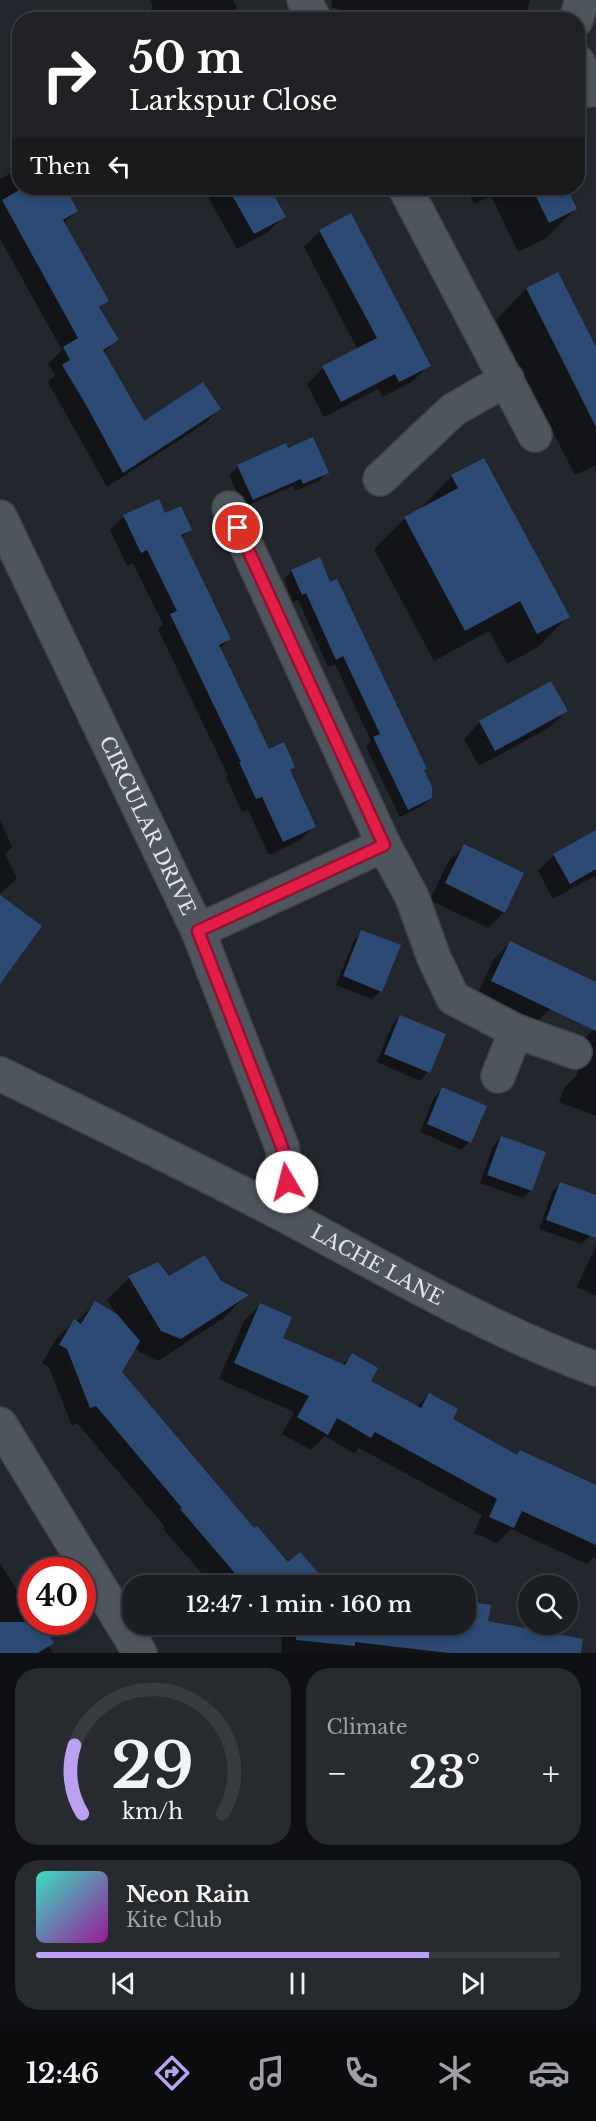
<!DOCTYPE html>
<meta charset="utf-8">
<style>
body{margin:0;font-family:"Libre Baskerville",serif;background:#272a2f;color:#f1f3f6;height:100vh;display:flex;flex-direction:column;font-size:22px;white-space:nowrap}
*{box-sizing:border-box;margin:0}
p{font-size:20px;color:#9fa2a5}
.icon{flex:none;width:33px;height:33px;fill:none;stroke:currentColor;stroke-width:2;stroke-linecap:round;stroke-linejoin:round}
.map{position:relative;height:1653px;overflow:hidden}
.panel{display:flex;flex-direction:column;gap:15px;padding:15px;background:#0e1013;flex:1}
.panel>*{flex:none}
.guide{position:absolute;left:12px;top:12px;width:573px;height:183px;border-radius:24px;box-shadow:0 3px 9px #0003,0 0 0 2px #383b40;background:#202124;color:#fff;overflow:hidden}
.controls{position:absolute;left:518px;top:1575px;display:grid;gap:12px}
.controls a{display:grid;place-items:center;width:60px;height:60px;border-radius:50%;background:#1a1d22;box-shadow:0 3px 9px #0003,0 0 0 2px #383b40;font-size:30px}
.speed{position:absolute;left:18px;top:1557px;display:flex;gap:12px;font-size:30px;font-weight:700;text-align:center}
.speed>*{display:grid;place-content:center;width:78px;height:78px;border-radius:50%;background:#1a1d22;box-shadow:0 3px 9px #0003,0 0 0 2px #383b40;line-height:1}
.speed .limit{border:9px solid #d22;background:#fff;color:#111}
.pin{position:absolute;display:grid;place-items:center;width:51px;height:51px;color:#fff;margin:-26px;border:3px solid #fff;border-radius:50%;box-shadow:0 2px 6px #0007}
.me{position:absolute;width:66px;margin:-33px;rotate:352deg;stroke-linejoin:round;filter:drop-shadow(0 0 4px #0008)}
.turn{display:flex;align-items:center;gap:21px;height:126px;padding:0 18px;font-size:27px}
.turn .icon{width:78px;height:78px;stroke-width:2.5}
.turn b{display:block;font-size:42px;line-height:51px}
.then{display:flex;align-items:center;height:57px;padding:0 18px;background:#0003;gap:12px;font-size:22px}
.big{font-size:45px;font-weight:600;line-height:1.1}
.panel .widget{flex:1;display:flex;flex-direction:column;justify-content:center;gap:9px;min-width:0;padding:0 21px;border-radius:24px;background:#272a2f}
.panel .dial{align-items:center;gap:0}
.dial svg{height:156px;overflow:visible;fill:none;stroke:#383b40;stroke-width:7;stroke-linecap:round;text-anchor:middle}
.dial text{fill:#f1f3f6;stroke:none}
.song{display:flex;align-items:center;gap:18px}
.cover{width:72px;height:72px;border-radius:9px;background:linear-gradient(135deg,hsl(170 70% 55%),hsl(300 70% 35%))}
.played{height:6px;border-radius:3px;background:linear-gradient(90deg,#bca0f2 75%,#383b40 75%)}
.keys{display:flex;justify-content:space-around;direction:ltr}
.heat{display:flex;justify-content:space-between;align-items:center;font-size:33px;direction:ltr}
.panel .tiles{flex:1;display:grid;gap:15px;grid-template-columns:1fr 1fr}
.widget:last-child{grid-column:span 2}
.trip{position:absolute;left:122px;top:1575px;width:354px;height:60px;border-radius:24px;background:#1a1d22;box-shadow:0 3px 9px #0003,0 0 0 2px #383b40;font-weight:600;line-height:60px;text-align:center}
.menu{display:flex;height:96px;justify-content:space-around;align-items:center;background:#0a0c0e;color:#9fa2a5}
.menu .icon{width:42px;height:42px}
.menu .current{color:#bca0f2}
.menu b{font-size:27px;color:#f1f3f6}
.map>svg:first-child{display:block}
.shadow{fill:#0007}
.building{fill:#2c4a74}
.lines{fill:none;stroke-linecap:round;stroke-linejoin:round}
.minor-casing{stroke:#3f4349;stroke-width:36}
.minor{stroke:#4f555d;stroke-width:33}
.route-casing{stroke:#92132f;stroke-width:15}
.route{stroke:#e11d48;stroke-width:10}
.labels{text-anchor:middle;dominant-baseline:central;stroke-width:6;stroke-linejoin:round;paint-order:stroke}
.street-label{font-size:20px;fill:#e1e4e9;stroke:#0e1013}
</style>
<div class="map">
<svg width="596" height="1653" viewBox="0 0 596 1653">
<rect width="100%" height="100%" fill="#22272e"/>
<!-- shadow -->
<path class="shadow" d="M 150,0 L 233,0 L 237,8 L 226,20 L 149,20 L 146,14 L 153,7 Z
M 332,0 L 530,0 L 525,20 L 376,20 L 331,7 Z
M 20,168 L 20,188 L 38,188 L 45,199 L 76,211 L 63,224 L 107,301 L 98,309 L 117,340 L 103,353 L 143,423 L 219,409 L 204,424 L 107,487 L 48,382 L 55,375 L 48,364 L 62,350 L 0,239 L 0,179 Z
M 203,188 L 269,188 L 284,216 L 268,232 L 237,249 Z
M 466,188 L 565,188 L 575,209 L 545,239 L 518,252 L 491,196 L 474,204 Z
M 320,231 L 429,365 L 413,381 L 383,397 L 378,389 L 324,417 L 307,384 L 323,368 L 358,350 L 304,247 Z
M 557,274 L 596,351 L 596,465 L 575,475 L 496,320 L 526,289 Z
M 285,445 L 287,450 L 327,472 L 319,481 L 295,491 L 293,486 L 244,507 L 229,475 L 238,466 Z
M 452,476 L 568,616 L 538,647 L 507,664 L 489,631 L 434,661 L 374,549 L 405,518 L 423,509 L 422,507 Z
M 165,515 L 190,530 L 181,538 L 229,639 L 219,649 L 268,751 L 294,767 L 289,772 L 314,827 L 300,840 L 269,855 L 248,810 L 242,812 L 226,777 L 228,776 L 158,629 L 163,624 L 133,563 L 127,566 L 110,530 L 124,517 Z
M 292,571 L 423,771 L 431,798 L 422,806 L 400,817 L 366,747 L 371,741 L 335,664 L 328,667 L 298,600 L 293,602 L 284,579 Z
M 550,683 L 566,711 L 550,727 L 479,766 L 464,739 L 480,722 Z
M 0,820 L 12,847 L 5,854 L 17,878 L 0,894 Z
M 596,832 L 596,875 L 553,899 L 538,871 L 554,855 Z
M 464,846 L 504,912 L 488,928 L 430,900 L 448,862 Z
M 362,932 L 381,991 L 372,999 L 336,985 L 354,940 Z
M 510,943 L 550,1009 L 534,1025 L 476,997 L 494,959 Z
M 400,1016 L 444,1035 L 428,1072 L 420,1081 L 377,1062 L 392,1025 Z
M 596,1027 L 596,1116 L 559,1102 L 564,1088 L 577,1075 L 582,1041 Z
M 443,1089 L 469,1142 L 461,1150 L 420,1132 L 434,1097 Z
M 501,1138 L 531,1190 L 523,1198 L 480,1183 L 493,1146 Z
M 560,1184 L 596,1196 L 596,1220 L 590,1236 L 582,1244 L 539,1229 L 552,1192 Z
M 596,1245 L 596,1296 L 577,1287 Z
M 158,1263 L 168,1278 L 220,1283 L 246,1295 L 225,1317 L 158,1361 L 139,1352 L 135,1346 L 120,1372 L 253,1530 L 300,1578 L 365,1581 L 372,1574 L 430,1586 L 213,1586 L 163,1529 L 165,1527 L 77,1423 L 72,1426 L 49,1367 L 42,1363 L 56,1339 L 74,1321 L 76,1322 L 95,1303 L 117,1316 L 107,1300 L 129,1278 Z
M 260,1305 L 281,1339 L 342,1365 L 352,1355 L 369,1381 L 416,1407 L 429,1395 L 451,1419 L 516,1456 L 520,1451 L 596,1486 L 596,1559 L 593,1557 L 587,1564 L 511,1529 L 497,1543 L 474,1533 L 482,1515 L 359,1448 L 354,1453 L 325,1436 L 311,1450 L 282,1434 L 294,1412 L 219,1379 L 244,1321 Z
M 0,1563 L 32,1615 L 32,1622 L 39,1622 L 52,1643 L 49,1646 L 53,1653 L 0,1653 Z
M 465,1603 L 487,1623 L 555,1653 L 281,1653 L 283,1624 L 465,1624 Z"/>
<!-- building -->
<path class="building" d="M 23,188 L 65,188 L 78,211 L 63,220 L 109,301 L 99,307 L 119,340 L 103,350 L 144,421 L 203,382 L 221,409 L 123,473 L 85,403 L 62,365 L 70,360 L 63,347 L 78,338 L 2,200 Z
M 228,188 L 270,188 L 286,217 L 254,234 Z
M 532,188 L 567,188 L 577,209 L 549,223 Z
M 351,213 L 431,366 L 399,382 L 395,374 L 341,402 L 322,366 L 377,338 L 319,230 Z
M 558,272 L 596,347 L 596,427 L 526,288 Z
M 313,437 L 329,473 L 303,484 L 301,479 L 253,500 L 237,465 L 286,443 L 288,448 Z
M 484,458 L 570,617 L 537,634 L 520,601 L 465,631 L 404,517 L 458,488 L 451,475 Z
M 159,499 L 165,513 L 181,506 L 192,530 L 181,535 L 231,639 L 219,645 L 269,749 L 284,742 L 295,767 L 290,770 L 316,827 L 283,842 L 262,797 L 256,799 L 239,762 L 241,762 L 170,614 L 177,611 L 147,550 L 141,553 L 123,515 Z
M 320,557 L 330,582 L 337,579 L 427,769 L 424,770 L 432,787 L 432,798 L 408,810 L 373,737 L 380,734 L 343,656 L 336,660 L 306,593 L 302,595 L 291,570 Z
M 551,681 L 568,711 L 495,751 L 479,721 Z
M 596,830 L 596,869 L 570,884 L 553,854 Z
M 464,844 L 524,873 L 505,913 L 445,883 Z
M 0,895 L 42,926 L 0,984 Z
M 361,930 L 401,945 L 382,992 L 343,976 Z
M 510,941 L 596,982 L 596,1031 L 491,981 Z
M 400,1015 L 446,1034 L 430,1073 L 384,1054 Z
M 442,1087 L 487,1106 L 471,1143 L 427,1124 Z
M 501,1136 L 546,1152 L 532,1191 L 487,1175 Z
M 560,1182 L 596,1195 L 596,1238 L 546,1220 Z
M 205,1255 L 221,1281 L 249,1295 L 181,1339 L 161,1331 L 128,1276 L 158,1262 L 169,1276 Z
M 95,1301 L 117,1314 L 140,1341 L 122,1372 L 254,1528 L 257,1526 L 288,1562 L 300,1552 L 320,1575 L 371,1580 L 371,1573 L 432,1579 L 431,1586 L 246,1586 L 180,1509 L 182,1508 L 96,1406 L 90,1408 L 67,1349 L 59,1345 L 74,1319 L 81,1324 Z
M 260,1303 L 292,1317 L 283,1338 L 345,1365 L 352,1353 L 378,1368 L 371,1381 L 421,1408 L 429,1393 L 458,1409 L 453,1419 L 517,1455 L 520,1450 L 596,1485 L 596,1545 L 522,1511 L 514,1528 L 489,1517 L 497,1499 L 375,1432 L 371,1438 L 337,1418 L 328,1435 L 297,1417 L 309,1396 L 234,1363 Z
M 465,1601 L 491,1605 L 488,1621 L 583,1639 L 581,1653 L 449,1653 L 355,1642 L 355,1646 L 296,1640 L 297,1624 L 465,1624 Z
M 0,1622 L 41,1622 L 54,1643 L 38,1653 L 0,1653 Z"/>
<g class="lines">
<!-- minor casing -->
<g class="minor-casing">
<g id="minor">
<path d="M 304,0 L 315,20"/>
<path d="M 576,20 L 582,0"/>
<path d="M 578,62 L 591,90"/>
<path d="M 405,188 L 535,435"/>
<path d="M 380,479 L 453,410 L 507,379"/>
<path id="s1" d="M 0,517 L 198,931 L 282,1147 L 287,1182 L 275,1210"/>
<path d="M 384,845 L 412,897 L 434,958 L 453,998 L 516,1031 L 575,1052"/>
<path d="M 198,931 L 384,845 L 229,508"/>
<path id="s2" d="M 0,1074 C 97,1121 194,1168 290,1218 C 389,1271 490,1330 596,1369"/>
<path d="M 498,1076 L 516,1031"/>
<path d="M 0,1424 L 140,1653"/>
</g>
</g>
<!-- minor -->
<use href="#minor" class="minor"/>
</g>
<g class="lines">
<!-- route casing -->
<g class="route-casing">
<path id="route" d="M 238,528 L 384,845 L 198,931 L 282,1147 L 287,1182"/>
</g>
<!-- route -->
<use href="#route" class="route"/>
</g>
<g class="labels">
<!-- street labels -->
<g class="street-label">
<text stroke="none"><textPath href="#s1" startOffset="342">CIRCULAR DRIVE</textPath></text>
<text stroke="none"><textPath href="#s2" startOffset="423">LACHE LANE</textPath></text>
</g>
</g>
</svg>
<div class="controls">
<a><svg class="icon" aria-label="search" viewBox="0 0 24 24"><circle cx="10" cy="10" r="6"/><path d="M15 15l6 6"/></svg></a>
</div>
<div class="speed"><div class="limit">40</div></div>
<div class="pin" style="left:238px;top:528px;background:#d93025"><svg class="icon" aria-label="arrive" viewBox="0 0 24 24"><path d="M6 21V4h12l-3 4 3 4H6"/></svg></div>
<svg class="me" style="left:287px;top:1182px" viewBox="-20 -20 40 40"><circle r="19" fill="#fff"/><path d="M0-13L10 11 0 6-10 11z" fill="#e11d48"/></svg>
<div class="trip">12:47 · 1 min · 160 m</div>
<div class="guide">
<div class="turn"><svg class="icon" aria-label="right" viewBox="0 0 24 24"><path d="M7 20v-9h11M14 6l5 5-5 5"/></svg><div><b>50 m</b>Larkspur Close</div></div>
<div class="then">Then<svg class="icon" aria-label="left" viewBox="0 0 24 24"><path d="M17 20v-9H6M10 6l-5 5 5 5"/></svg></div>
</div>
</div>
<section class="panel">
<div class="tiles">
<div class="widget dial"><svg viewBox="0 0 100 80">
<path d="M14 69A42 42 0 1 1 86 69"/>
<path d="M14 69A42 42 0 0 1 10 34" stroke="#bca0f2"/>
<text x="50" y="56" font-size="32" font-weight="700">29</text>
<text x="50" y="72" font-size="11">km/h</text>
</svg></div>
<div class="widget"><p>Climate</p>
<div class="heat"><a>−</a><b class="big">23°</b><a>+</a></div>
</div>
<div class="widget">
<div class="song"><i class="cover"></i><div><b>Neon Rain</b><p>Kite Club</p></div></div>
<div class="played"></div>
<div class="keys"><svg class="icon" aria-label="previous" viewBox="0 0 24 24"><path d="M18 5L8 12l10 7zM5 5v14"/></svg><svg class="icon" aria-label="pause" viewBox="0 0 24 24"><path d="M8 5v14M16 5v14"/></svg><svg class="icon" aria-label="next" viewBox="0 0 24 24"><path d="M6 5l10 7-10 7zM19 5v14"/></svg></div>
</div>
</div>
</section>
<nav class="menu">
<b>12:46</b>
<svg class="icon current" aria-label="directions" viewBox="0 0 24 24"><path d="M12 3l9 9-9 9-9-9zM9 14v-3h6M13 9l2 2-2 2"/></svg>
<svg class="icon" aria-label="music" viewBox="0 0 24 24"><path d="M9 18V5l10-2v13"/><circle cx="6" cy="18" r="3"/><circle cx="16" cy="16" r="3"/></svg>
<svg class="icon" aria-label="phone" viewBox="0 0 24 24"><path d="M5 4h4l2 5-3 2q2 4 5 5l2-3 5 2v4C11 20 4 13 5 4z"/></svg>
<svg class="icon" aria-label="climate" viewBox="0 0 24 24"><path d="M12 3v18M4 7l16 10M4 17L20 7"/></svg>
<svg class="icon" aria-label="car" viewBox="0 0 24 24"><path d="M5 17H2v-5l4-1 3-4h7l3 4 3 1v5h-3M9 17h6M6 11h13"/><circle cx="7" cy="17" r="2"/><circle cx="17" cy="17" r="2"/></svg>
</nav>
